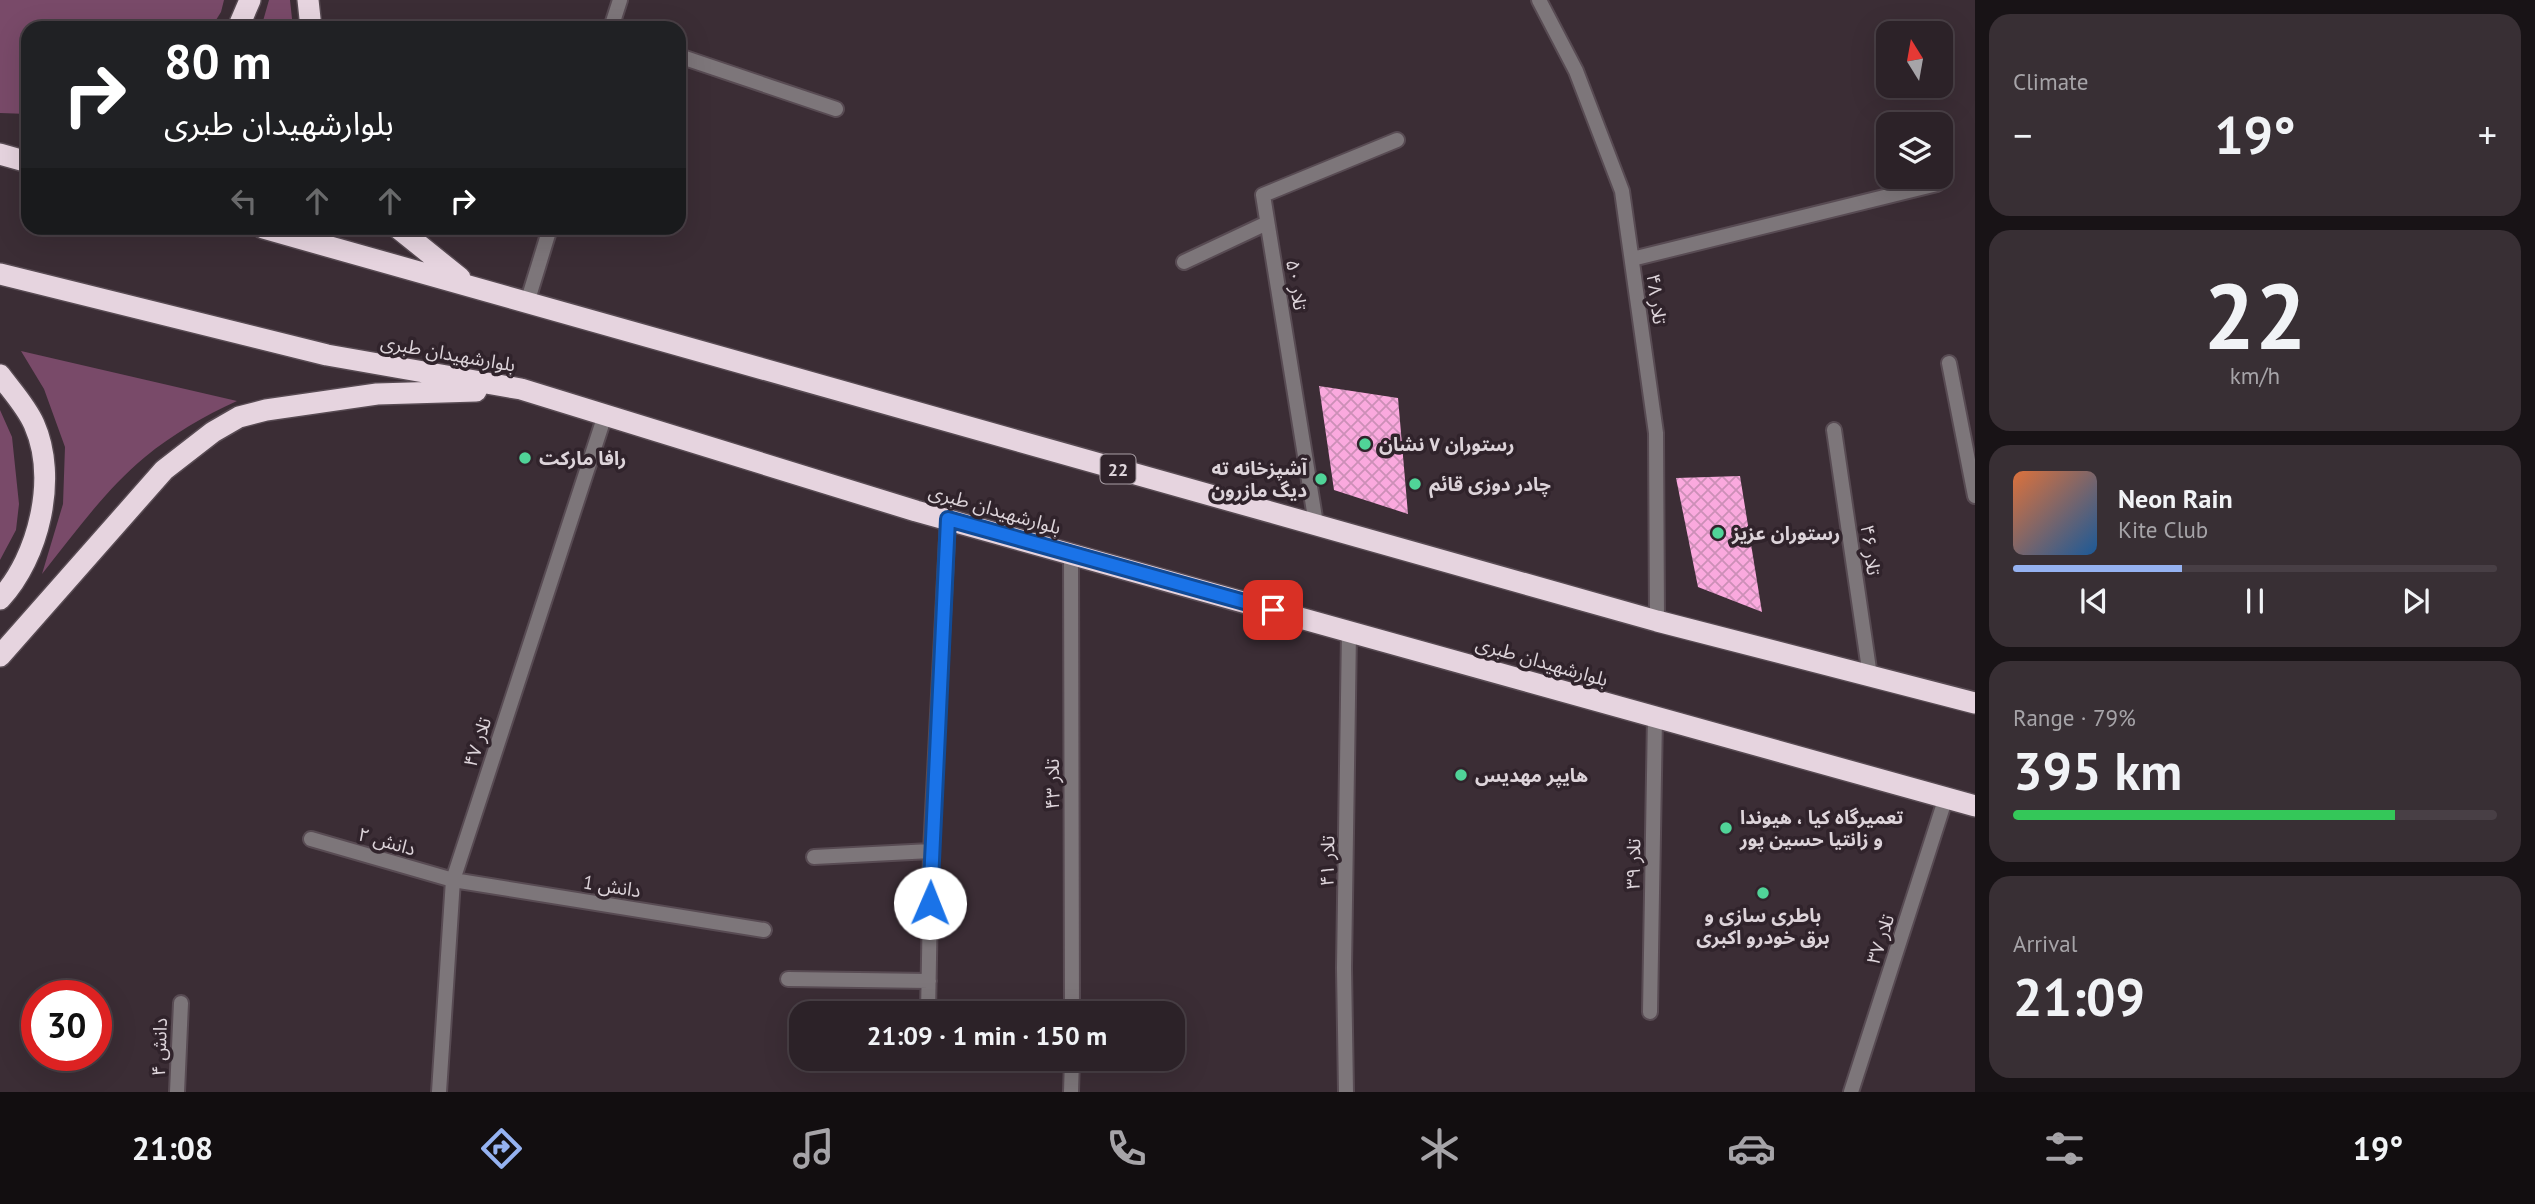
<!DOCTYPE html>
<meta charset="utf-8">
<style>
body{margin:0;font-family:"PT Sans","Noto Sans Arabic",sans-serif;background:#382f34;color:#f1f3f6;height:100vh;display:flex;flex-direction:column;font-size:26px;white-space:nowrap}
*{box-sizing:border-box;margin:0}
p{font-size:23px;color:#a6a4a8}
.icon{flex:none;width:38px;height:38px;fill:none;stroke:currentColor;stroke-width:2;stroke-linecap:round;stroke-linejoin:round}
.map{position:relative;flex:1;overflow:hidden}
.drawer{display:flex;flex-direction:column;gap:14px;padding:14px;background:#181316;width:560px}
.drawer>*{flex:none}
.guide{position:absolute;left:21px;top:21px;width:665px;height:214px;border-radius:21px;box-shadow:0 7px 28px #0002,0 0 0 2px #483f45;background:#202124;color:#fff;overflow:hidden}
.needle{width:46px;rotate:349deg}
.controls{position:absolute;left:1876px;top:21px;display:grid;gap:14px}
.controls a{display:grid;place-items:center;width:77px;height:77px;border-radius:14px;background:#2c2228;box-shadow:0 7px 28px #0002,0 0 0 2px #483f45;font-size:35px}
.speed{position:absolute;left:21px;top:980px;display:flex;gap:14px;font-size:35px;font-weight:700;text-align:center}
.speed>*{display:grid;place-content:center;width:91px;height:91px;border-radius:50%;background:#2c2228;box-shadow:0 7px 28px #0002,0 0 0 2px #483f45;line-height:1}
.speed .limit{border:10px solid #d22;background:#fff;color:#111}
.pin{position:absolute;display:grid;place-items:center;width:60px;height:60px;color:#fff;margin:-30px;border-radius:14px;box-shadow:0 4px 10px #0006}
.me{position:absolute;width:77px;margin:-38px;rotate:1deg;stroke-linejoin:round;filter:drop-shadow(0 0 5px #0008)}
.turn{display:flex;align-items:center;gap:24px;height:147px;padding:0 28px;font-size:32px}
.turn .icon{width:91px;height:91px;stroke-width:2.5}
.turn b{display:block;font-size:49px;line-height:60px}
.lanes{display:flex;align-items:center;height:66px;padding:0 28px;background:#0003;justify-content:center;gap:35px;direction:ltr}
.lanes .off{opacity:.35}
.big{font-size:52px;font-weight:700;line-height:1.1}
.drawer .card{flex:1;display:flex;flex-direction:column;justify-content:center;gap:10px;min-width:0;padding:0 24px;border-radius:21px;background:#382f34}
.drawer .dial{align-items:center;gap:0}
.dial b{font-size:91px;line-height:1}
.song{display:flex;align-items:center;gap:21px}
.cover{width:84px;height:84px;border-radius:10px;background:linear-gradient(135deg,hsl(20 70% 55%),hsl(210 70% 35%))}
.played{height:7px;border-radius:4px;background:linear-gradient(90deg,#95b2f1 35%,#483f45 35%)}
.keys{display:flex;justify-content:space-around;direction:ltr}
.heat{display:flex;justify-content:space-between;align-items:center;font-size:38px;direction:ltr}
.charge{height:10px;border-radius:5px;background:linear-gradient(90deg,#34c759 79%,#483f45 0)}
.trip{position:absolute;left:789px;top:1001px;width:396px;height:70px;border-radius:21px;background:#2c2228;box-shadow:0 7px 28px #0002,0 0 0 2px #483f45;font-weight:700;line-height:70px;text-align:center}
.menu{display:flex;height:112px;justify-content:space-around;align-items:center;background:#120e10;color:#a6a4a8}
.menu .icon{width:49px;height:49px}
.menu .active{color:#95b2f1}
.menu b{font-size:32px;color:#f1f3f6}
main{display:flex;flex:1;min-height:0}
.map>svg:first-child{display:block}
.green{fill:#794a69}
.building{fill:url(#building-cross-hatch)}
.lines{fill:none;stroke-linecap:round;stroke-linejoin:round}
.street-casing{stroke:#584b53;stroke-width:18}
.highway-casing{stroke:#584b53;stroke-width:24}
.street{stroke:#7d767a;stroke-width:14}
.highway{stroke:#e6d4df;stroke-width:21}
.route-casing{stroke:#114b97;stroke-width:18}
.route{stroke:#1a73e8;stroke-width:12}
.poi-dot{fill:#50d398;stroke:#30232b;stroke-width:2.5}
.labels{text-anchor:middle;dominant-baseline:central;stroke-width:7;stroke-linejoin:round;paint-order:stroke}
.shield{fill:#30232b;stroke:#a99fa6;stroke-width:2}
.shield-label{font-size:18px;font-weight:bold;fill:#ddd4da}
.street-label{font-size:19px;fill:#ddd4da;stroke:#30232b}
.poi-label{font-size:19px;font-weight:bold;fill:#ddd4da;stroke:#30232b;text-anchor:start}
</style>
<main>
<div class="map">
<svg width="1975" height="1092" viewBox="0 0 1975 1092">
<defs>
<pattern id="building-cross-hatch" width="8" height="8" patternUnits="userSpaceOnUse" patternTransform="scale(1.75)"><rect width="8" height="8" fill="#faa9de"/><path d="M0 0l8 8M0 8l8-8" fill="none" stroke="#cc8fb7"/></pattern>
</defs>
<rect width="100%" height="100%" fill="#3b2d35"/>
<!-- green -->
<path class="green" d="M 0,0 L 224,0 L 221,12 L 211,28 L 28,28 L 28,114 L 0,113 Z
M 269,0 L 290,0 L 293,28 L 261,28 Z
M 21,351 L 237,401 C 204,416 173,434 145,457 C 105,490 74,534 42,574 L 63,504 L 65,447 L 44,389 Z
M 0,410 L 12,437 L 19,504 L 16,530 L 0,560 Z"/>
<!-- building -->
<path class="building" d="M 1319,386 L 1398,398 L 1408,514 L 1334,490 Z
M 1740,476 L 1762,612 L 1698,587 L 1676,478 Z"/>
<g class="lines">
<!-- street casing -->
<g class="street-casing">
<path id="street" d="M 1539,0 L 1576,71 L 1622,191 L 1656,433 L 1657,621
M 611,28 L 620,0
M 679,56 L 836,109
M 1632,259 L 1937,184
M 1184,262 L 1267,223
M 527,303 L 550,228
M 1949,363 L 1975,496
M 1834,430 L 1870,676
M 1316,524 L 1263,195 L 1397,140
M 1071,554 L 1072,1013
M 311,839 L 453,880 L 764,930
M 814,857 L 931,851
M 788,979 L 929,981
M 1650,1012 L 1655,716
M 928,1013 L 931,851 L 948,519
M 177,1092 L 181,1003
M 439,1092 L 453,880 L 605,415
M 1071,1092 L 1072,1059
M 1346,1092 L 1344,968 L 1349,631
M 1851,1092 L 1946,797"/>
</g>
<!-- highway casing -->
<g class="highway-casing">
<path id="highway" d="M 308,0 L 311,28
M 238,28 L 250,0
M 0,154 L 28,162
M 263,228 L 1657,621 L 1975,703
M 398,228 L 460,278
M 0,274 L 327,355 L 521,389 L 916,511 L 1975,806
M 0,375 C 11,390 26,406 34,424 C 58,478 39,557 0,599
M 0,656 L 164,470 L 213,432 L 239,417 L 266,410 L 377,394 L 476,391"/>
</g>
<!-- street -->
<use href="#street" class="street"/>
<!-- highway -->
<use href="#highway" class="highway"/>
</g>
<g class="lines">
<!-- route casing -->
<g class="route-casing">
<path id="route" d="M 930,903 L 948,519 L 1273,610"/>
</g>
<!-- route -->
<use href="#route" class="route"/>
</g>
<!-- markers -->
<g class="poi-dot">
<circle cx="1365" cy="444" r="7"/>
<circle cx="525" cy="458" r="7"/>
<circle cx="1321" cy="479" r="7"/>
<circle cx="1415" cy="484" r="7"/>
<circle cx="1718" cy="533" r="7"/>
<circle cx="1461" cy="775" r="7"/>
<circle cx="1726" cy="828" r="7"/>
<circle cx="1763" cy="893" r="7"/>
</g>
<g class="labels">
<!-- shield labels -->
<rect class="shield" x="1100.5" y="454.5" width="35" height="29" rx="5"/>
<g class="shield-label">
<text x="1118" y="469">22</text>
</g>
<!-- street labels -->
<g class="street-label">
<text transform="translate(1297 285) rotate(81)">تلار ۵۰</text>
<text transform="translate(1657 299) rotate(82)">تلار ۴۸</text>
<text transform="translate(448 353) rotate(10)">بلوارشهیدان طبری</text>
<text transform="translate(995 509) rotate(16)">بلوارشهیدان طبری</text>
<text transform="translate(1871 550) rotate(82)">تلار ۴۶</text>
<text transform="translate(1542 661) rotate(16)">بلوارشهیدان طبری</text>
<text transform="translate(477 742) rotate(-72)">تلار ۴۷</text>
<text transform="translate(1052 784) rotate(-90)">تلار ۴۳</text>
<text transform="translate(387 841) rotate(16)">دانش ۲</text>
<text transform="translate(1327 861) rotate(-89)">تلار ۴۱</text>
<text transform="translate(1633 864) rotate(-89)">تلار ۳۹</text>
<text transform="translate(612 886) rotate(9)">دانش 1</text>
<text transform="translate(1880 939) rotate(-72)">تلار ۳۷</text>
<text transform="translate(159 1047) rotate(-88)">دانش ۴</text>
</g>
<!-- poi labels -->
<g class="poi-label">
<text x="1379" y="444">رستوران ۷ نشان</text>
<text x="539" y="458">رافا مارکت</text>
<text x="1307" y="468" text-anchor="end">آشپزخانه ته<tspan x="1307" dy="22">دیگ مازرون</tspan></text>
<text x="1429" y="484">چادر دوزی قائم</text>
<text x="1732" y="533">رستوران عزیز</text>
<text x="1475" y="775">هایپر مهدیس</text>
<text x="1740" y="817">تعمیرگاه کیا ، هیوندا<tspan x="1740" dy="22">و زانتیا حسین پور</tspan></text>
<text x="1763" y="915" text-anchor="middle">باطری سازی و<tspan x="1763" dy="22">برق خودرو اکبری</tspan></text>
</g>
</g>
</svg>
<div class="controls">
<a><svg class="needle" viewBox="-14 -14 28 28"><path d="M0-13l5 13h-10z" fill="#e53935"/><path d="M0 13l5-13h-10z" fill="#a6a4a8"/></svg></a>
<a><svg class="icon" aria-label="layers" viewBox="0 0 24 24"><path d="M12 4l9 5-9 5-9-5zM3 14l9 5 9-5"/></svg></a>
</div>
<div class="speed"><div class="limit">30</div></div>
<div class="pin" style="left:1273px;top:610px;background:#d93025"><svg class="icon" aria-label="arrive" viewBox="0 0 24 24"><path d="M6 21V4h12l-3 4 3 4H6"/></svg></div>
<svg class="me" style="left:930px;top:903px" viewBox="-20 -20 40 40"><circle r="19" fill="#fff"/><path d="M0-13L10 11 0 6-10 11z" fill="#1a73e8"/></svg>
<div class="trip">21:09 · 1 min · 150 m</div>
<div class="guide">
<div class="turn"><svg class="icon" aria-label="right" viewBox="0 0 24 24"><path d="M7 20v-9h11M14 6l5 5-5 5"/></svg><div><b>80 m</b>بلوارشهیدان طبری</div></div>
<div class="lanes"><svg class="icon off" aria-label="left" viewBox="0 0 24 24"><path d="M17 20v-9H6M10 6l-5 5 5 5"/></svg><svg class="icon off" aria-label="ahead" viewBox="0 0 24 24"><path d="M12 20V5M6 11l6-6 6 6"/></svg><svg class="icon off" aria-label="ahead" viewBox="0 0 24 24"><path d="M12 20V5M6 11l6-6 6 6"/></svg><svg class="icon" aria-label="right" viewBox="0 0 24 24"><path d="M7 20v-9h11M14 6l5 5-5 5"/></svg></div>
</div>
</div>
<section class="drawer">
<div class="card"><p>Climate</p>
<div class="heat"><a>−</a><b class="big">19°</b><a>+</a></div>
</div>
<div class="card dial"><b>22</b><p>km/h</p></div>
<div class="card">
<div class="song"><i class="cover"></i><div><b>Neon Rain</b><p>Kite Club</p></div></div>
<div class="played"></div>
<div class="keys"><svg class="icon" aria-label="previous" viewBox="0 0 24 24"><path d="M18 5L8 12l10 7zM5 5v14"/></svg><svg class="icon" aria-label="pause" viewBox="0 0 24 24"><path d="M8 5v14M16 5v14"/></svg><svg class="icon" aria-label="next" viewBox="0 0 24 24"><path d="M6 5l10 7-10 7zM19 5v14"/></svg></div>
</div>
<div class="card"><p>Range · 79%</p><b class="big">395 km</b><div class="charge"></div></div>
<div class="card"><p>Arrival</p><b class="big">21:09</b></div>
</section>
</main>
<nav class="menu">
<b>21:08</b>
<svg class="icon active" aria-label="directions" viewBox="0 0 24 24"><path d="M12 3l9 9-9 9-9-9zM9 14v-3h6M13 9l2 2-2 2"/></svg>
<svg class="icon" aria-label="music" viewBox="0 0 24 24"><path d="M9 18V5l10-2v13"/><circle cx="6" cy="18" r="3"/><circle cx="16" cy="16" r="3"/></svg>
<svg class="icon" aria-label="phone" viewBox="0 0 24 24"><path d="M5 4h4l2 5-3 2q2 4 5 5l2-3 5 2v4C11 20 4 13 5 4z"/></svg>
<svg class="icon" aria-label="climate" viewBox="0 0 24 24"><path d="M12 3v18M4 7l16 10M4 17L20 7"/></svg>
<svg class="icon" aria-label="car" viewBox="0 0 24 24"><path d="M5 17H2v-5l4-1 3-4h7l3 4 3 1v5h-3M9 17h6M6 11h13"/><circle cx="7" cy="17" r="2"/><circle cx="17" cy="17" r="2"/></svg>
<svg class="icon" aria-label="filters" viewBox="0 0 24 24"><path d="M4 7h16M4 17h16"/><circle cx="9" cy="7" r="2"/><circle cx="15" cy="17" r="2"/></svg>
<b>19°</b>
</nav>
